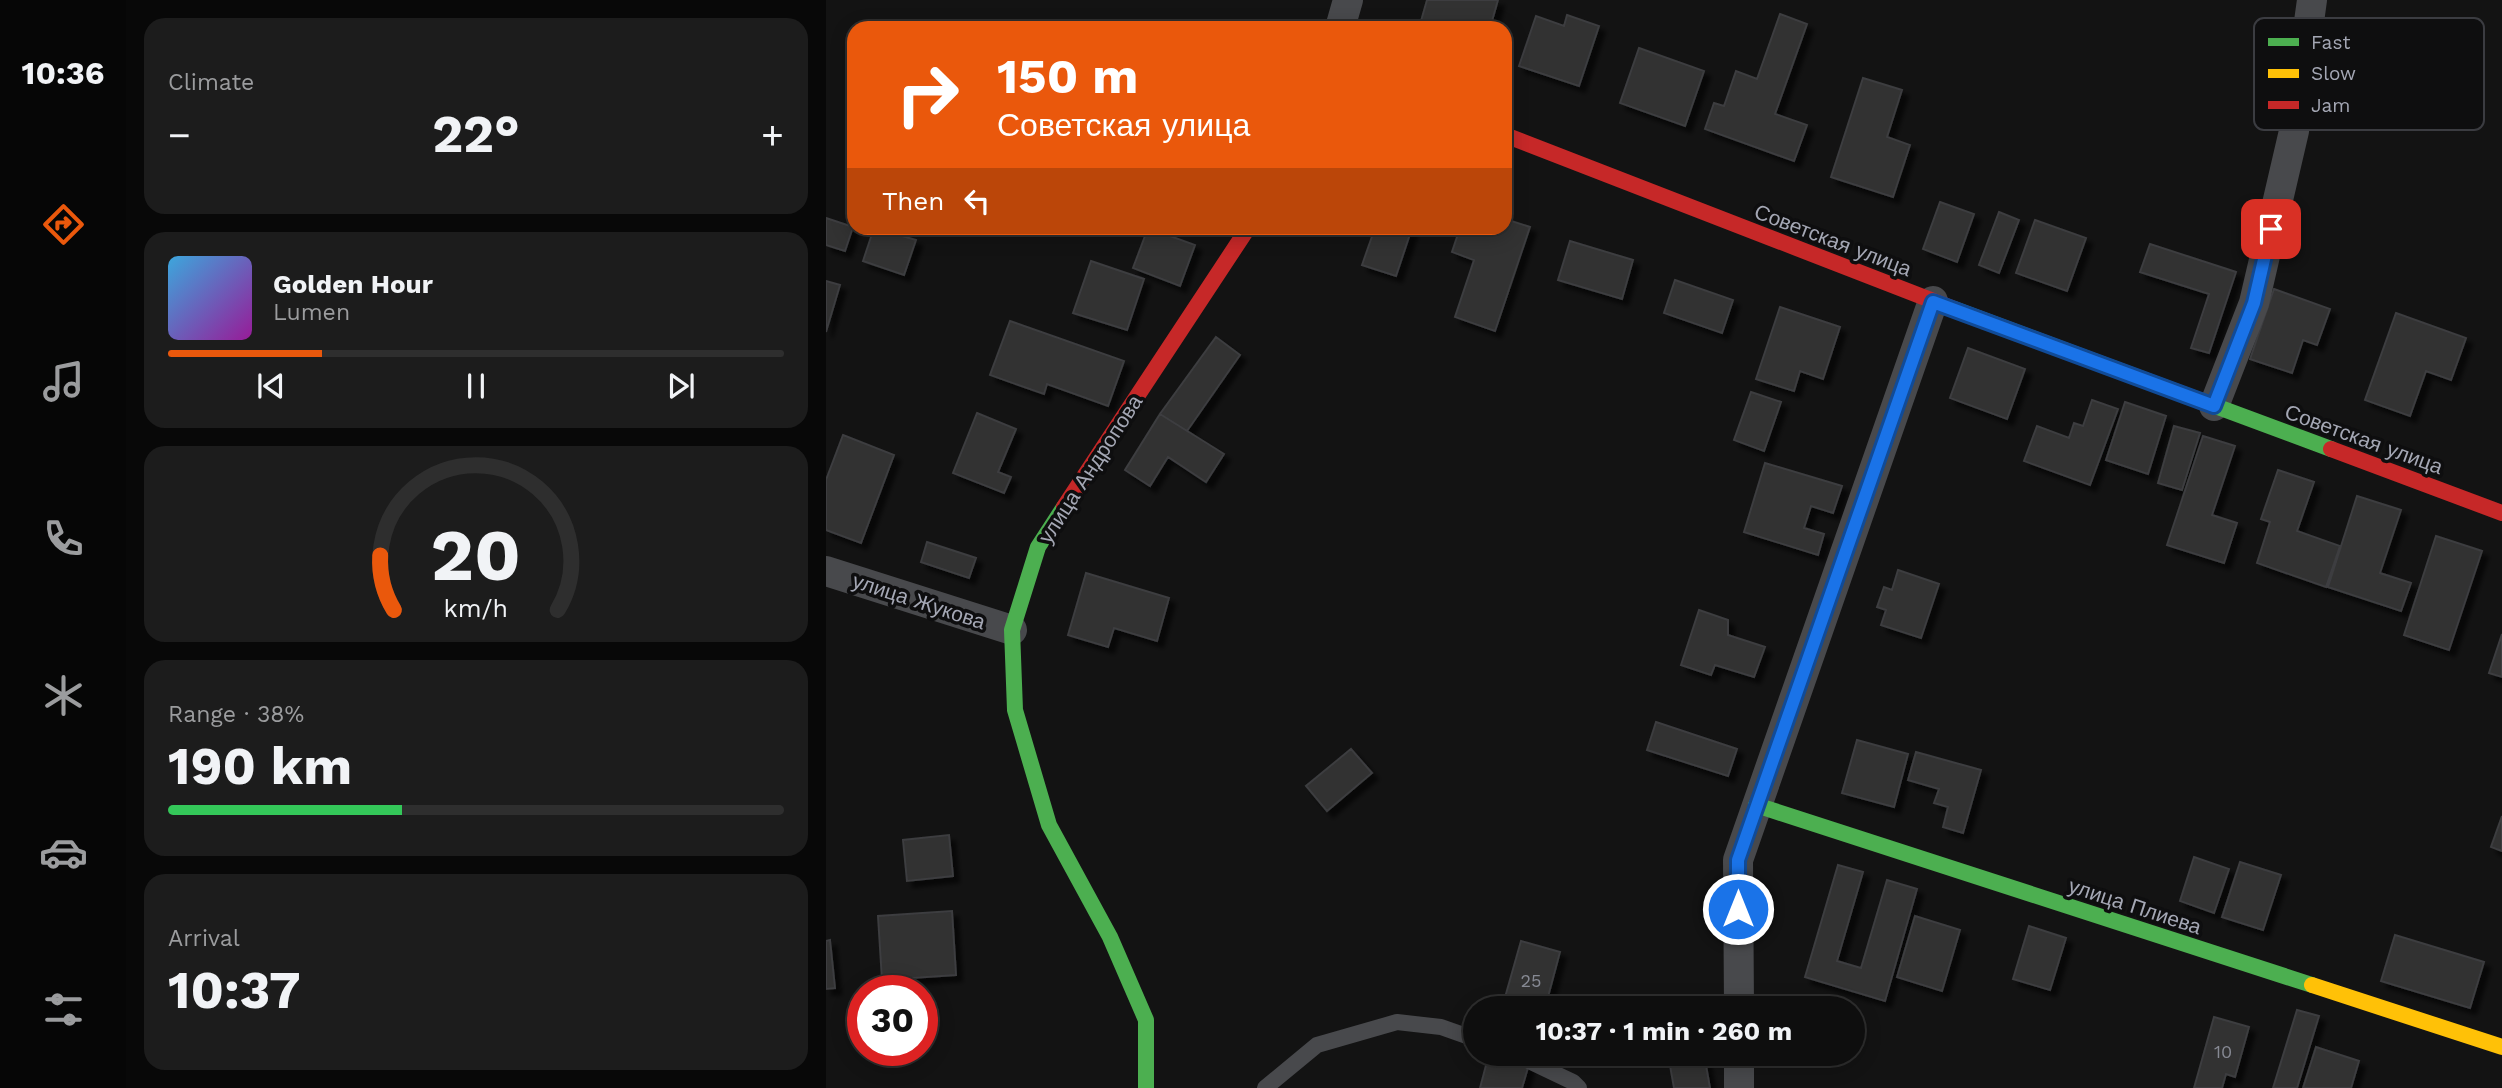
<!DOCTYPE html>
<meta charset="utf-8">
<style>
body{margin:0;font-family:"Work Sans",sans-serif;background:#1c1c1c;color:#f1f3f6;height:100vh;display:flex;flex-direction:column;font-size:26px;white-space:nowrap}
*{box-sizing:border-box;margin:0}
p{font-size:23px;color:#9b9c9e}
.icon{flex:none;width:38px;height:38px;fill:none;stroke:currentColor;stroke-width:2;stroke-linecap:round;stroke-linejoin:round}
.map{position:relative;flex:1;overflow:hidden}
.sheet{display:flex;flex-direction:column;gap:18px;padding:18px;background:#080808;width:700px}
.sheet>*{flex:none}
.top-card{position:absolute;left:21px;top:21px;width:665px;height:214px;border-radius:21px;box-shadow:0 4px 18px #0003,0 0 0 2px #2e2e2e;background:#ea580c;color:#fff;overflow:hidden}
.speed{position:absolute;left:21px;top:975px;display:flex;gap:14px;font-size:35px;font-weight:700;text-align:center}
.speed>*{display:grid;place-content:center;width:91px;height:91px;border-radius:50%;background:#0e0e0e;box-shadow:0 4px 18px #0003,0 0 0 2px #2e2e2e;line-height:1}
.speed .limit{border:10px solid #d22;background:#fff;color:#111}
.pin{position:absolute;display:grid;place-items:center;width:60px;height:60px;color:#fff;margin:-30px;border-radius:14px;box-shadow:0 4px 10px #0006}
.me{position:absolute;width:77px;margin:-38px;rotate:0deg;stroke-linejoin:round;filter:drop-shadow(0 0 5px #0008)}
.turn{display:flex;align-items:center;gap:24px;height:147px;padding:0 35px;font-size:32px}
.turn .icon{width:91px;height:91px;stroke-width:2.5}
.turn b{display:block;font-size:49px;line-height:60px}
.then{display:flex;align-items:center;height:66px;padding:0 35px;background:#0003;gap:14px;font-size:26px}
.big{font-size:52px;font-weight:700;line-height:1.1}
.sheet .card{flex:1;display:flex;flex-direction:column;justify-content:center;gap:10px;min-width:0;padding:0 24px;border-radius:21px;background:#1c1c1c}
.sheet .dial{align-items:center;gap:0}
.dial svg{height:182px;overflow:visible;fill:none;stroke:#2e2e2e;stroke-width:7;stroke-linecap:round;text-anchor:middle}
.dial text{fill:#f1f3f6;stroke:none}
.song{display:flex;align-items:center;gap:21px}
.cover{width:84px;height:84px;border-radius:10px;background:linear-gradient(135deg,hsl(200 70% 55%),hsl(300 70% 35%))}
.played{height:7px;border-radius:4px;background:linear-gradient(90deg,#ea580c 25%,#2e2e2e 25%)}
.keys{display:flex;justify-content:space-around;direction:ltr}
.heat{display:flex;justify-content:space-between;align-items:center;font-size:38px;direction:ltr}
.charge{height:10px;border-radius:5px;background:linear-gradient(90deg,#34c759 38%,#2e2e2e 0)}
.trip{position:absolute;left:637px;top:996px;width:402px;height:70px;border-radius:35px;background:#0e0e0e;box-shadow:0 4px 18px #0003,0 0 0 2px #2e2e2e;font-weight:700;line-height:70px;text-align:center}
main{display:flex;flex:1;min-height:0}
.tabs{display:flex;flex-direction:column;width:126px;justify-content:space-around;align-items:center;background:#060606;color:#9b9c9e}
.tabs .icon{width:49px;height:49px}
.tabs .on{color:#ea580c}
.tabs b{font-size:32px;color:#f1f3f6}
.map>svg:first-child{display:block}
.building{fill:#313132;stroke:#3c3d3f;stroke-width:2;filter:url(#shadow)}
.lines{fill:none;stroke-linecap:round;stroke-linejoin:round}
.lane{stroke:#48494c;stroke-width:16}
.street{stroke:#48494c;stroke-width:30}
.fast{stroke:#4caf50;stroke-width:16}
.slow{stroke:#ffc107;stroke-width:16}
.jam{stroke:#c62828;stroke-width:16}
.route-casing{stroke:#114b97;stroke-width:18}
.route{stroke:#1a73e8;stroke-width:12}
.labels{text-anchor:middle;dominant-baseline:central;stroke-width:7;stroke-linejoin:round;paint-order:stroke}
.number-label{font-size:18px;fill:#878a94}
.street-label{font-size:21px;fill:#a4a7b4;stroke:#0e0e0f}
.key{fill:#0e0e0f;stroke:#3b3c41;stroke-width:2}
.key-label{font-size:19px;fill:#a4a7b4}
</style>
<main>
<nav class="tabs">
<b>10:36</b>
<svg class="icon on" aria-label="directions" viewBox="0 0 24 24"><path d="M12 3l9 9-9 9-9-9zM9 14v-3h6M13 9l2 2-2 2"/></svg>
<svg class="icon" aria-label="music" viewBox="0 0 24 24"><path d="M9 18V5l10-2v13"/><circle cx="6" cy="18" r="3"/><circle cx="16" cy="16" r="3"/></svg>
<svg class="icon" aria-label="phone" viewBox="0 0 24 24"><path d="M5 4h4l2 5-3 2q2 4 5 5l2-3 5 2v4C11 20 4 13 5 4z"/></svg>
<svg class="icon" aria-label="climate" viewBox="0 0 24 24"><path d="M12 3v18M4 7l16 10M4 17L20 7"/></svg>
<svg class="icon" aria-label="car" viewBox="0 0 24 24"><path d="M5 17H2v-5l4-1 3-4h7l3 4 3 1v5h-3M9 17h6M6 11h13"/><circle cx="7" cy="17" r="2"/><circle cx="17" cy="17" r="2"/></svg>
<svg class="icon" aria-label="filters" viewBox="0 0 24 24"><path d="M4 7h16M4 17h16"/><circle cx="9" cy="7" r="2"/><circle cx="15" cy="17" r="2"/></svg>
</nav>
<section class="sheet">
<div class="card"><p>Climate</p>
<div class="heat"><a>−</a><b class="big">22°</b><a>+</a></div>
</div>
<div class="card">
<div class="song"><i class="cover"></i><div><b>Golden Hour</b><p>Lumen</p></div></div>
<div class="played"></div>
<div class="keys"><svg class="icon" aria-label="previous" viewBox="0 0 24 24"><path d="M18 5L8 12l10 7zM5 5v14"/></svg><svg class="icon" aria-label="pause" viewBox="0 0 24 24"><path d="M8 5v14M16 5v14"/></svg><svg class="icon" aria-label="next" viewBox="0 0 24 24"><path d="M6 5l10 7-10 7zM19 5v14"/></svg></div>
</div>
<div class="card dial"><svg viewBox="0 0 100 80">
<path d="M14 69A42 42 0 1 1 86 69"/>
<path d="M14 69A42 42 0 0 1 8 45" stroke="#ea580c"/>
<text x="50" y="56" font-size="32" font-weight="700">20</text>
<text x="50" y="72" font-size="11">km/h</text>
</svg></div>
<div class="card"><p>Range · 38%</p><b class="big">190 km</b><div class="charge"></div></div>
<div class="card"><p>Arrival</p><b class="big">10:37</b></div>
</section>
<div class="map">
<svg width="1676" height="1088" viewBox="0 0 1676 1088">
<defs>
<filter id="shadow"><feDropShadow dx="6" dy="6" stdDeviation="2" flood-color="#0009"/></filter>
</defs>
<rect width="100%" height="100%" fill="#131313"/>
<!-- building -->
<path class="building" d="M 601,0 L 672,0 L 664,28 L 593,28 Z
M 954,14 L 981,24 L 949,114 L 981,125 L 968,161 L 879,129 L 888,103 L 898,106 L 910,71 L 931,79 Z
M 741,15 L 773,26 L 753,86 L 693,66 L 710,16 L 738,26 Z
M 813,48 L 878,71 L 859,126 L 794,103 Z
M 1037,78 L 1076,90 L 1061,137 L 1084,145 L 1067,197 L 1005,177 Z
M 1114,202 L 1148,214 L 1131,262 L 1097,249 Z
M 1173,212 L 1193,220 L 1173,273 L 1153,265 Z
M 0,218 L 27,227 L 19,251 L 0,245 Z
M 679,219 L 704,227 L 669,331 L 629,317 L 648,260 L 626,252 L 634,228 L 679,228 Z
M 1209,220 L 1260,238 L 1241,291 L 1190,273 Z
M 48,228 L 90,240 L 78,275 L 37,261 Z
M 322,228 L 369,245 L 354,286 L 307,268 Z
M 549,228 L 586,228 L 570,276 L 536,265 Z
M 744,241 L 807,260 L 796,299 L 732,280 Z
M 1324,244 L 1410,272 L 1383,353 L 1365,348 L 1383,294 L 1314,272 Z
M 265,261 L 318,279 L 301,330 L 247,313 Z
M 849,280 L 907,300 L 896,333 L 838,313 Z
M 0,281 L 14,285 L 0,332 Z
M 1448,289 L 1504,309 L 1491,345 L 1477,340 L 1466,373 L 1424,359 Z
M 954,307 L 1014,327 L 997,379 L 974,371 L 968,391 L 930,379 Z
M 1570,313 L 1640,338 L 1625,380 L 1600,371 L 1584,416 L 1539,400 Z
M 184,321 L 298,361 L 282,406 L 221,384 L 218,394 L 164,375 Z
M 390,337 L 414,355 L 361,431 L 334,414 Z
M 1142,348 L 1199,369 L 1181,419 L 1124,398 Z
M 925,392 L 955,402 L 938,451 L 908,440 Z
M 1266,400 L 1292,409 L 1264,485 L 1198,461 L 1211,426 L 1243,438 L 1248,423 L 1257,426 Z
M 1299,402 L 1340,416 L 1322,474 L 1280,460 Z
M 151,413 L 190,429 L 172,472 L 185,477 L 178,493 L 127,473 Z
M 334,414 L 398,454 L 380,482 L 342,457 L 324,486 L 299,470 Z
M 1348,426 L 1374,433 L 1356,490 L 1332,483 Z
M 17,435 L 68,455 L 35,543 L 0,530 L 0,480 Z
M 1377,436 L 1409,446 L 1386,515 L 1411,523 L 1398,563 L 1341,545 Z
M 939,463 L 1016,486 L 1007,513 L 985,506 L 978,528 L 998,534 L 992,555 L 918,532 Z
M 1452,470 L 1488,482 L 1471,531 L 1514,546 L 1500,587 L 1431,563 L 1444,522 L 1435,519 Z
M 1531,496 L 1575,510 L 1554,573 L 1585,583 L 1575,611 L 1502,587 Z
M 1610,536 L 1656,551 L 1623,650 L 1578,635 Z
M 101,542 L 150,558 L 143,578 L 95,562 Z
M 1072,570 L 1113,584 L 1095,638 L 1055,625 L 1060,610 L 1051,607 L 1058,587 L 1066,590 Z
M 260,573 L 343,598 L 331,641 L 288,628 L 282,647 L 242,635 Z
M 873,610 L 902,620 L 902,635 L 939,647 L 928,677 L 889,665 L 885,675 L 855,665 Z
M 1676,634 L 1676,677 L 1663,673 Z
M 830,722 L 911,749 L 902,776 L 821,750 Z
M 1031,740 L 1082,754 L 1068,807 L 1016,793 Z
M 525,749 L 546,773 L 501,811 L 480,786 Z
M 1090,752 L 1155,770 L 1137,833 L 1117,827 L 1122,807 L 1108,803 L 1113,789 L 1082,780 Z
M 1676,816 L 1676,851 L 1665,847 Z
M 123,835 L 127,876 L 81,881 L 77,840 Z
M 1368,857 L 1403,869 L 1388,913 L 1354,901 Z
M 1414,862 L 1455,875 L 1437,930 L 1396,917 Z
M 1012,865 L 1037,872 L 1011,961 L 1035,968 L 1061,880 L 1091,889 L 1059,1001 L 979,977 Z
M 126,911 L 130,975 L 56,980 L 52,916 Z
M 1089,916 L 1134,930 L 1116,991 L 1071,977 Z
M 1203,926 L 1240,938 L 1224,990 L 1187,979 Z
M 1569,935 L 1658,962 L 1644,1008 L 1555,981 Z
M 4,940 L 9,988 L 0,989 L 0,941 Z
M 695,941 L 734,952 L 719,1008 L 676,1008 Z
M 869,1000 L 871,1008 L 834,1008 L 834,1005 Z
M 1471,1010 L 1493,1016 L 1471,1088 L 1447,1088 Z
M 1388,1017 L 1423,1027 L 1409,1077 L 1400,1074 L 1396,1088 L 1368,1088 Z
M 1490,1047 L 1533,1061 L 1525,1088 L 1477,1088 Z
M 663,1054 L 706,1054 L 696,1088 L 654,1088 Z
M 842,1054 L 878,1054 L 884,1088 L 848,1088 Z"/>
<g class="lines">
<!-- lane -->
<path class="lane" d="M 688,1054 L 747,1082 L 753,1088
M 439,1088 L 491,1045 L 571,1022 L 615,1027 L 649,1039"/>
<!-- street -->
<path class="street" d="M 514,28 L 522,0
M 1388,406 L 1428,303 L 1468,131 L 1486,0
M 0,571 L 186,630
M 913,1008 L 912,860 L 1107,301
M 913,1054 L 913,1088"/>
<!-- fast -->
<path class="fast" d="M 1128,309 L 1505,449
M 238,507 L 212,547 L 186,630 L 189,710 L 223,825 L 284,937 L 320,1020 L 320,1088
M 930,805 L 1486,985"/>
<!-- slow -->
<path class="slow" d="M 1486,985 L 1676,1047"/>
<!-- jam -->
<path class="jam" d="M 679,135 L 1128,309
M 1505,449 L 1676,513
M 238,507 L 422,228"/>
</g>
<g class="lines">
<!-- route casing -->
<g class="route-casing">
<path id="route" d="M 912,909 L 912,860 L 1107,302 L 1388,406 L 1428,303 L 1445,229"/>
</g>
<!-- route -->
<use href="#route" class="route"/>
</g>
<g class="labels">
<!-- number labels -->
<g class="number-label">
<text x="705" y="980">25</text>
<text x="1397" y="1051">10</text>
</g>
<!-- street labels -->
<g class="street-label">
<text transform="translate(1007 240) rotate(21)">Советская улица</text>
<text transform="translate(1538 439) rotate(20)">Советская улица</text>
<text transform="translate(264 469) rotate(-57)">улица Андропова</text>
<text transform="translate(93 601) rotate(18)">улица Жукова</text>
<text transform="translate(1309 906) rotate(18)">улица Плиева</text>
</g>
</g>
<!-- legend -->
<rect x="1428" y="18" width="230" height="112" rx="10" class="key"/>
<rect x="1442" y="38" width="31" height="8" fill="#4caf50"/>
<rect x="1442" y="69" width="31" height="9" fill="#ffc107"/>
<rect x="1442" y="101" width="31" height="8" fill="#c62828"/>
<g class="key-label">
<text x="1485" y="49">Fast</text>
<text x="1485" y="80">Slow</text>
<text x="1485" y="112">Jam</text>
</g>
</svg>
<div class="speed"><div class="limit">30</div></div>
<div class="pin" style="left:1445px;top:229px;background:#d93025"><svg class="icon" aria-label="arrive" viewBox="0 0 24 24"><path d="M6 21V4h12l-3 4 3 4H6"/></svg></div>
<svg class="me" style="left:912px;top:909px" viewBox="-20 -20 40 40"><circle r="17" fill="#1a73e8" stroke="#fff" stroke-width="3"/><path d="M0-11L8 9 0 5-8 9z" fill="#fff"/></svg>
<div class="trip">10:37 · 1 min · 260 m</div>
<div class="top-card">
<div class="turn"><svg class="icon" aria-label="right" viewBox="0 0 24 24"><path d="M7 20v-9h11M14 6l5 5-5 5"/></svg><div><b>150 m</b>Советская улица</div></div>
<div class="then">Then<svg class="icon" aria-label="left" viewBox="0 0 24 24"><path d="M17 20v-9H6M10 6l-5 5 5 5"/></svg></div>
</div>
</div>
</main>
